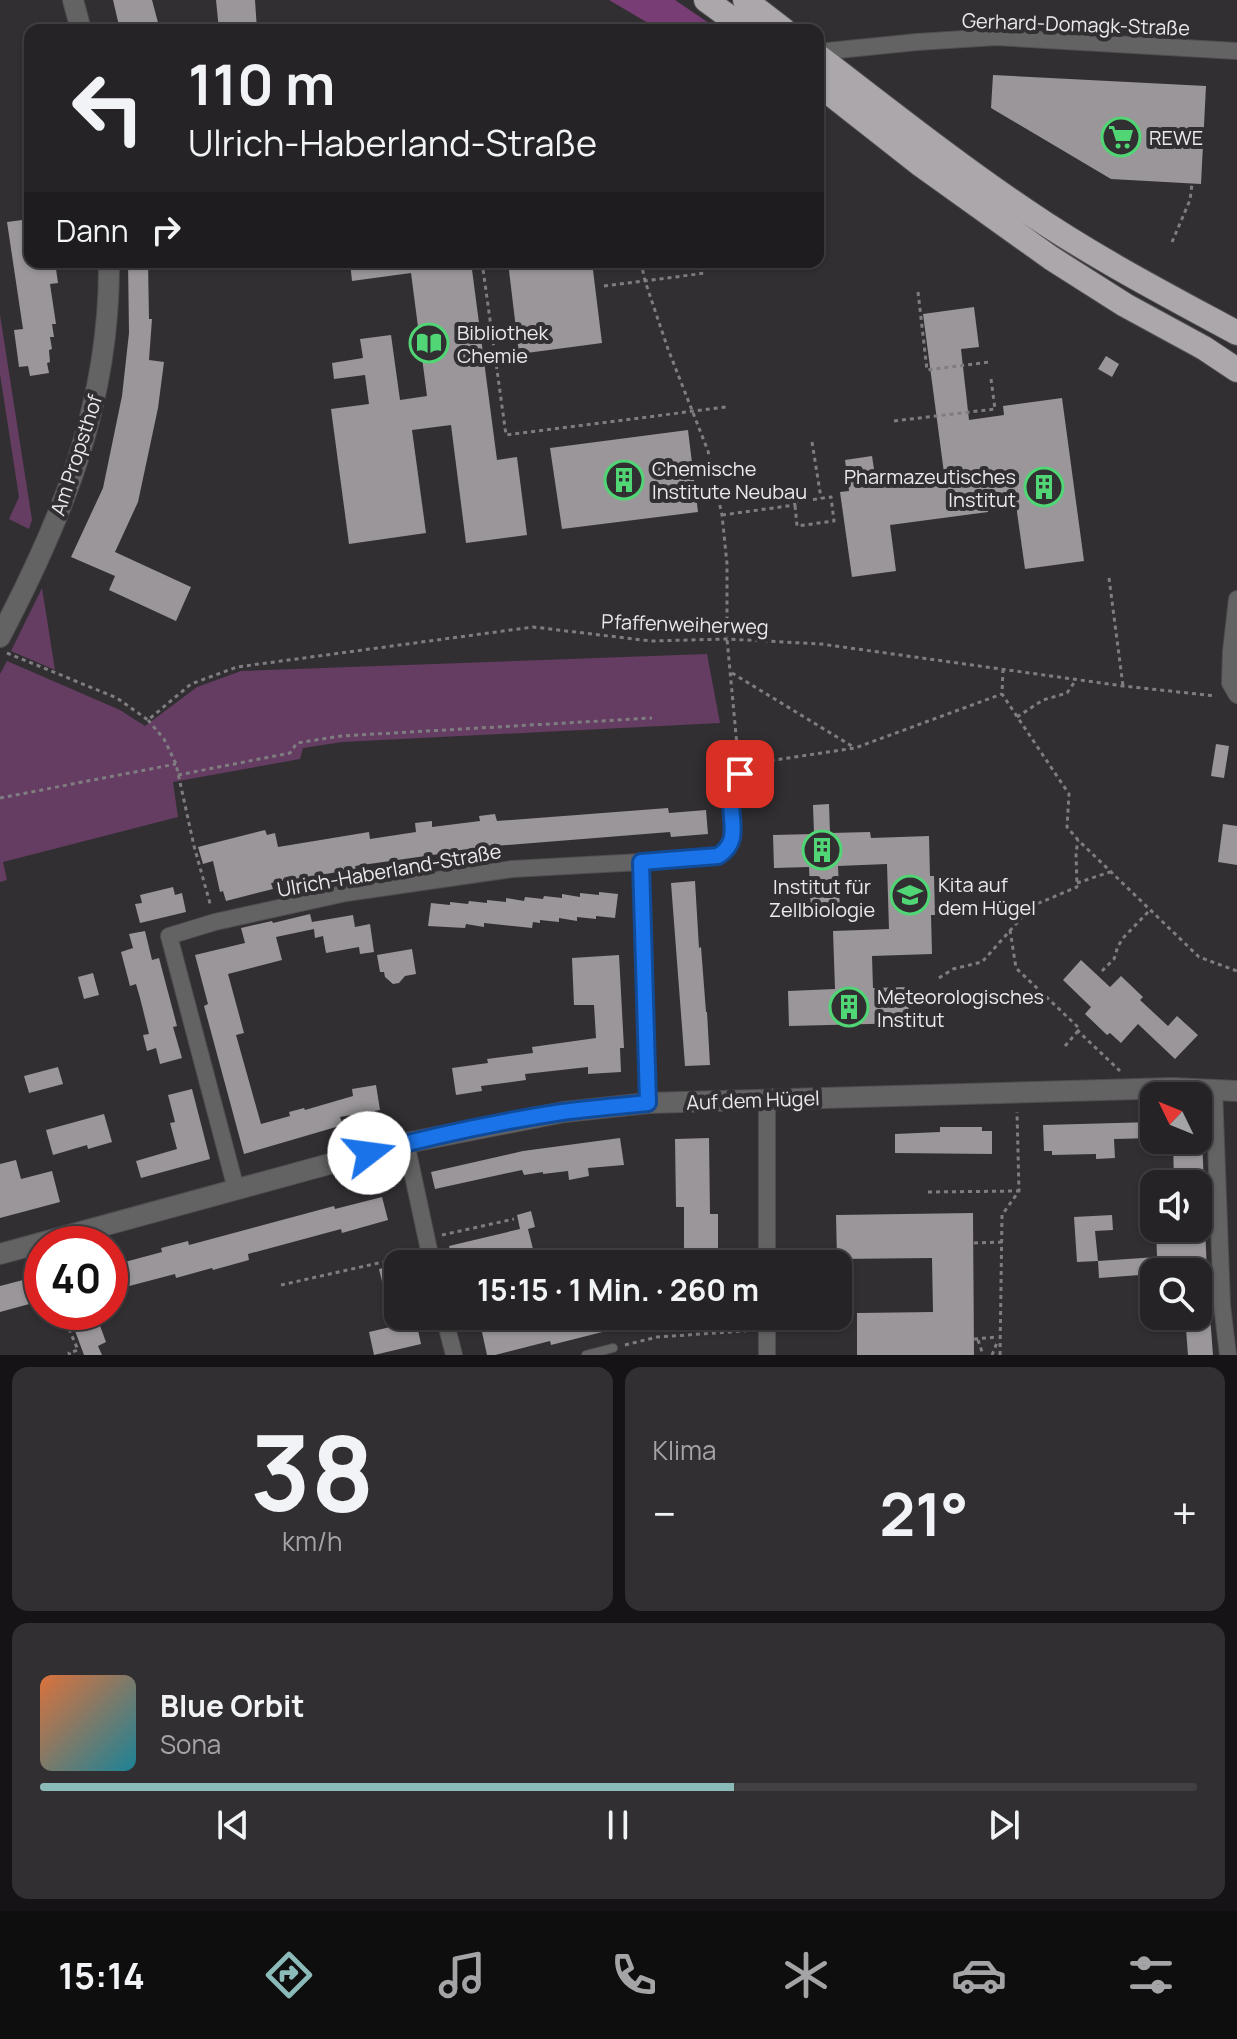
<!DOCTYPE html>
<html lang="de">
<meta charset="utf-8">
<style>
body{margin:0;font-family:Manrope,sans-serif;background:#322f32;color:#f1f3f6;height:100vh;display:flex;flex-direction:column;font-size:30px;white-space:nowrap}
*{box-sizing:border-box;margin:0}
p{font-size:26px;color:#a4a4a7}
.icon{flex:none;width:44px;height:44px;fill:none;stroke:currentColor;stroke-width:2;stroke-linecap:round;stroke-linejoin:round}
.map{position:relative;height:1355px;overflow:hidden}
.panel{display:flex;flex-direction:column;gap:12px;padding:12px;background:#151315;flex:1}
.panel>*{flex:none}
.banner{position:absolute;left:24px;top:24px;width:800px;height:244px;border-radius:16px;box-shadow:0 2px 6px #0004,0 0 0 2px #424043;background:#262326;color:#f1f3f6;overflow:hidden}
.needle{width:52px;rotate:313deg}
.buttons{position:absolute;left:1140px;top:1082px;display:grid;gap:16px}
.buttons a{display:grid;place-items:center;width:72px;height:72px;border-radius:16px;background:#262326;box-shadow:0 2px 6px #0004,0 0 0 2px #424043;font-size:40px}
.speed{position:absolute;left:24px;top:1226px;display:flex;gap:16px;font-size:40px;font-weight:700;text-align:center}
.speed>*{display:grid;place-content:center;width:104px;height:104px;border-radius:50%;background:#262326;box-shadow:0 2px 6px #0004,0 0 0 2px #424043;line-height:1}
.speed .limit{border:12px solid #d22;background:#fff;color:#111}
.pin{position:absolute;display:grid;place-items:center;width:68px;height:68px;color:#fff;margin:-34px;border-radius:16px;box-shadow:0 4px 12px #0006}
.me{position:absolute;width:88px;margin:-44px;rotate:75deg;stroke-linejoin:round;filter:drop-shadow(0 0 6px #0008)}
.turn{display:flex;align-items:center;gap:28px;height:168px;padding:0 32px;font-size:36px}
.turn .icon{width:104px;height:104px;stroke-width:2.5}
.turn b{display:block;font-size:56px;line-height:68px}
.then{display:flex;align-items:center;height:76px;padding:0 32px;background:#0003;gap:16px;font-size:30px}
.big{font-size:60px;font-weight:700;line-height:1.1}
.panel .card{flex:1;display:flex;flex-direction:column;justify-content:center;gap:12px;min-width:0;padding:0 28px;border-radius:16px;background:#322f32}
.panel .dial{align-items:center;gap:0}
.dial b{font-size:104px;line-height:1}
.song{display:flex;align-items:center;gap:24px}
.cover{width:96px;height:96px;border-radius:12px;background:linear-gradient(135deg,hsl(20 70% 55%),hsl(190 70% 35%))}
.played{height:8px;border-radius:4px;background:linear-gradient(90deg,#8bbbb9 60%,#424043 60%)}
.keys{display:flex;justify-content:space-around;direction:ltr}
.heat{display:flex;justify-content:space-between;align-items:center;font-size:44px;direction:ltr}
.panel .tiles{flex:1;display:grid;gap:12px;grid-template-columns:1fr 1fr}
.card:last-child{grid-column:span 2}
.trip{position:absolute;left:384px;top:1250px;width:468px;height:80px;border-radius:16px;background:#262326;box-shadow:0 2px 6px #0004,0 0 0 2px #424043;font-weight:700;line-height:80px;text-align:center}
.tabs{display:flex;height:128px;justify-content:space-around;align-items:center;background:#0f0e0f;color:#a4a4a7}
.tabs .icon{width:56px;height:56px}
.tabs .current{color:#8bbbb9}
.tabs b{font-size:36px;color:#f1f3f6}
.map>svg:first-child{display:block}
.green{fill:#653d62}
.forest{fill:#783d75}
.building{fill:#9a9699}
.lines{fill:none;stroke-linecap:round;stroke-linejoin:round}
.service-casing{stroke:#504d50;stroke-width:10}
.minor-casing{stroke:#504d50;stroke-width:18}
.tertiary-casing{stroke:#504d50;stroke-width:22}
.motorway-casing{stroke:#504d50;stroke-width:26}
.path{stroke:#7f7d7f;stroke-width:3;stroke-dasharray:4 4;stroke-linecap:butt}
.service{stroke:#646364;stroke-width:8}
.minor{stroke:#646364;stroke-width:16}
.tertiary{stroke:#646364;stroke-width:20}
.motorway{stroke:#aba7ab;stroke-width:24}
.route-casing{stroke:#114b97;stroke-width:20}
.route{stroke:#1a73e8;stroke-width:14}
.labels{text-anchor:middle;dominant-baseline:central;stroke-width:8;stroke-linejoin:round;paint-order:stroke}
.street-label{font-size:20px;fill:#ebe9eb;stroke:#322f32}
.poi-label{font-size:20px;fill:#ebe9eb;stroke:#322f32;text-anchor:start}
</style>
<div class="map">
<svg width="1237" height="1355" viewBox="0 0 1237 1355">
<rect width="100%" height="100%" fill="#322f32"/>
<!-- green -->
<path class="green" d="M 0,315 L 32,520 L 29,529 L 9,519 L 19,497 L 0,374 Z
M 42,588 L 55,670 L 11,651 Z
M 707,654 L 720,723 L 342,742 L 303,748 L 300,759 L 173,782 L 178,817 L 3,862 L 7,880 L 0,882 L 0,674 L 7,661 L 120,710 L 145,726 L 197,687 L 241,671 Z"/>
<!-- forest -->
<path class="forest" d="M 609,0 L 675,0 L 719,30 L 660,30 Z"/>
<!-- building -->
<path class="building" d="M 113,0 L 152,0 L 160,30 L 120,30 Z
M 216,0 L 255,0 L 257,30 L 219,30 Z
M 993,75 L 1206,86 L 1201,184 L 1111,179 L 991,108 Z
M 30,219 L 30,262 L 55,262 L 58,283 L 50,284 L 56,324 L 52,324 L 54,337 L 50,337 L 52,349 L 49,350 L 50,362 L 47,363 L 49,373 L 30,376 L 28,366 L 19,367 L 14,330 L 23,329 L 7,222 Z
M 128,262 L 148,262 L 149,319 L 152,319 L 149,360 L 164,362 L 158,408 L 138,502 L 115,552 L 191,587 L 176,621 L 109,590 L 115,576 L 71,557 L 103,488 L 122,396 L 129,333 Z
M 350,262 L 471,262 L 497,460 L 517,457 L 527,535 L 466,543 L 451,425 L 412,430 L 426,533 L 349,544 L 331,409 L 369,404 L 365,375 L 334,379 L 332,363 L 363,358 L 360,339 L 391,335 L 400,400 L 427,396 L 411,273 L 352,281 Z
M 508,262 L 592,262 L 602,343 L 519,354 Z
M 974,307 L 979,347 L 961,349 L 969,420 L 1004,415 L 1003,406 L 1062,398 L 1084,561 L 1025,569 L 1016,505 L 988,509 L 988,512 L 890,525 L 896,571 L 852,577 L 840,492 L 849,491 L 845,460 L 872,456 L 876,482 L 944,473 L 923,314 Z
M 1106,356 L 1119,364 L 1112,377 L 1098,369 Z
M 688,430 L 698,512 L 562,529 L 550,448 Z
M 1216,744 L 1229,746 L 1224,778 L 1211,776 Z
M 829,804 L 830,833 L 870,832 L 871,838 L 929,836 L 930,876 L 934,876 L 935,915 L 931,915 L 932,954 L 872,956 L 873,988 L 908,987 L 909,1023 L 789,1026 L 788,991 L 835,989 L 833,931 L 889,929 L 887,864 L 838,866 L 840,912 L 811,913 L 809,867 L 774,868 L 773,835 L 814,834 L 813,805 Z
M 668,808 L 669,813 L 706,810 L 708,834 L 671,837 L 670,832 L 482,847 L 482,848 L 355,866 L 356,869 L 271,883 L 273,889 L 226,901 L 223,891 L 220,892 L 213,861 L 203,864 L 198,847 L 265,830 L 267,835 L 275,833 L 278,847 L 369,832 L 370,839 L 416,832 L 415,823 L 432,821 L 432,827 L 480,821 L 479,816 L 495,814 L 497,821 Z
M 1223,824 L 1237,826 L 1237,865 L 1218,862 Z
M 695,881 L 699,948 L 701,947 L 706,1012 L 707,1012 L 710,1065 L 685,1066 L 671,883 Z
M 173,887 L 175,895 L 182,893 L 186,912 L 140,923 L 135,904 L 142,903 L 140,895 Z
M 599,892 L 618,894 L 615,918 L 596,916 L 596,919 L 577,917 L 577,921 L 559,918 L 559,922 L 540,920 L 540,923 L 533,922 L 532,928 L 484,923 L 484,927 L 466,924 L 465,928 L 428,926 L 431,903 L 450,905 L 450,902 L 468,904 L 469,901 L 487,903 L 487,900 L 506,902 L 506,898 L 524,901 L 525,897 L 543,899 L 544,896 L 562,898 L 562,894 L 580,897 L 580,893 L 599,895 Z
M 310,914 L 312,922 L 353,915 L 355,927 L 370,924 L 374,952 L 360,954 L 359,947 L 326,953 L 323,936 L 315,938 L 314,929 L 276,937 L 282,960 L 228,974 L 244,1033 L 236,1035 L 261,1124 L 290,1116 L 289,1112 L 304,1108 L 305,1110 L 353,1096 L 352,1089 L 376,1085 L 380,1110 L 340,1117 L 343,1125 L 244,1154 L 204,1006 L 208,1004 L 195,955 L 245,943 L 241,928 L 272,921 L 273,923 Z
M 145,931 L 152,960 L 159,958 L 177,1026 L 173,1027 L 182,1058 L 160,1064 L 156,1048 L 147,1051 L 143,1035 L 149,1034 L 140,998 L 136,984 L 130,986 L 121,952 L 133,948 L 129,934 Z
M 412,949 L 416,974 L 405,976 L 399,983 L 393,984 L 385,977 L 384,972 L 380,972 L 377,955 Z
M 619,955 L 624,1048 L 620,1048 L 621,1072 L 588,1074 L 588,1067 L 525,1074 L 526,1080 L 481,1086 L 482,1091 L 456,1095 L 452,1068 L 488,1063 L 487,1059 L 533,1053 L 532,1047 L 596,1038 L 594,1005 L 574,1005 L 572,958 Z
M 1081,960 L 1110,987 L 1121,976 L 1143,997 L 1140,1000 L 1168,1026 L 1177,1016 L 1198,1035 L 1175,1059 L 1138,1024 L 1121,1043 L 1110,1033 L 1107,1035 L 1085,1014 L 1091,1007 L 1063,980 Z
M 93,973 L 99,995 L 84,999 L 78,977 Z
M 58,1067 L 63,1084 L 29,1093 L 24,1076 Z
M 192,1089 L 210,1159 L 141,1178 L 136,1161 L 177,1149 L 170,1123 L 175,1122 L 168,1095 Z
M 104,1114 L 112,1142 L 88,1149 L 87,1145 L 53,1155 L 46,1130 Z
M 1154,1122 L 1154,1138 L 1114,1139 L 1115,1158 L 1096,1159 L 1096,1154 L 1052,1155 L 1052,1151 L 1044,1151 L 1043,1125 Z
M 940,1127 L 982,1127 L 982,1131 L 992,1131 L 992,1154 L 895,1153 L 895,1134 L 940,1132 Z
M 620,1138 L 624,1165 L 588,1168 L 589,1176 L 569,1180 L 568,1171 L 543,1174 L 543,1172 L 524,1175 L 522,1170 L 435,1189 L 431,1172 L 523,1151 Z
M 709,1138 L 710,1214 L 718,1214 L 718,1264 L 684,1264 L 684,1207 L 676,1207 L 675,1139 Z
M 1173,1140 L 1202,1140 L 1204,1184 L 1174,1184 Z
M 16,1160 L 21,1179 L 52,1171 L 60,1202 L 0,1218 L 0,1164 Z
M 382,1197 L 388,1220 L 342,1233 L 341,1229 L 248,1254 L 249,1260 L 213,1270 L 212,1268 L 176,1278 L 175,1274 L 114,1290 L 110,1276 L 110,1266 L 162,1252 L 161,1248 L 188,1241 L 189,1245 L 334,1206 L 335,1209 Z
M 531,1211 L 535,1227 L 528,1229 L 534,1253 L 488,1264 L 454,1264 L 449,1246 L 520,1229 L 517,1215 Z
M 973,1213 L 974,1355 L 857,1355 L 857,1313 L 933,1312 L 932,1258 L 837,1259 L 836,1215 Z
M 1112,1215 L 1113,1230 L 1095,1231 L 1098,1261 L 1077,1262 L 1074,1217 Z
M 1156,1228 L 1205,1228 L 1207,1272 L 1154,1272 L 1154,1274 L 1099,1278 L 1098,1261 L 1157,1257 Z
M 396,1265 L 398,1276 L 398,1322 L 392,1323 L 379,1269 Z
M 42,1278 L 42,1293 L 32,1296 L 33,1303 L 0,1312 L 0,1286 L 27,1279 L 28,1282 Z
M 68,1312 L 95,1312 L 106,1342 L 98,1346 L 102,1355 L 84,1355 Z
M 526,1316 L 645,1316 L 646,1321 L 551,1345 L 550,1341 L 495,1355 L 487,1355 L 482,1332 L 527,1321 Z
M 1185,1316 L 1210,1316 L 1213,1355 L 1188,1355 Z
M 416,1321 L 421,1344 L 374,1355 L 369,1332 Z"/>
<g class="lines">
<!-- service casing -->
<g class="service-casing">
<path id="service" d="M 586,1355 L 613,1348"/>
</g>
<!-- minor casing -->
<g class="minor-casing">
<path id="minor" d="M 818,52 L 917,42 L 996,37 L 1237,51
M 1237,599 L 1231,652 L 1230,683 L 1237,695
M 1214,1089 L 1222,1305 L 1228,1355
M 767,1100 L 767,1264
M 648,1103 L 641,862 L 718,856 C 741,843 730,821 731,798 C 732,790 737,782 740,774
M 406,1143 L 432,1264
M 236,1189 L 169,936 L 215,922 L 346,893 L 512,869 L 641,862
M 444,1316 L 454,1355
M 767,1316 L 767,1355"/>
</g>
<!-- tertiary casing -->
<g class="tertiary-casing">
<path id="tertiary" d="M 73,0 L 81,30
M 0,637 C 64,515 110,402 109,262
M 0,1254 L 406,1143 L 564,1112 L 648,1103 L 1173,1088 L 1237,1091"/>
</g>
<!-- motorway casing -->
<g class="motorway-casing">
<path id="motorway" d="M 706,0 L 747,30
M 745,0 L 784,30
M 818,56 C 886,108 954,162 1025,210 C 1092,256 1165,294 1237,333
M 818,84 L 921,165 L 1051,258 L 1125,305 L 1204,348 L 1237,370"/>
</g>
<!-- path -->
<path class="path" d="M 1172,242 L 1190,200 L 1192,184
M 482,262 L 506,435 L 726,407
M 641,262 L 645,281 L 668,349 L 708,451 L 722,515 L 727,564 L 727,639 L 738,756
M 604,286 L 706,273
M 918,292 L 927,370 L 989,362
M 894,421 L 995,409 L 991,379
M 812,442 L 821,498
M 722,515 L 795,505 L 794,502 L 831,497 L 834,521 L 797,526 L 795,505
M 1109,578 L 1123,686
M 7,653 L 117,698 L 148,720 L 191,684 L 237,667 L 533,627 L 651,641 L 727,639 L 821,644 L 1123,686 L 1216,696
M 1003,669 L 1002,694 L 1069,794 L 1067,827 L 1078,840 L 1199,957 L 1237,971
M 732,673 L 855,748
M 1017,717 L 1043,700 L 1067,693 L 1076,680
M 148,720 L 164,739 L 176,764 L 194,846 L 211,907
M 756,767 L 768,761 L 855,748 L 1002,694
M 178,775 L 290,753 L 297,743 L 341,736 L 652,718
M 0,798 L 176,764
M 1077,883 L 1110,872
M 1010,930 L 1016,968 L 1080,1029 L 1078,1031 L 1120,1071
M 1102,971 L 1114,959 L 1118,946 L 1124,937 L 1150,910
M 939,978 L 953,969 L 982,962 L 1032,906 L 1077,887 L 1076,853 L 1078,840
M 1065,1046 L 1078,1031
M 928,1192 L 1019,1191
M 442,1235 L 514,1219
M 974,1243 L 1002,1242
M 281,1285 L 414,1255
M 69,1329 L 78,1350 L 69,1353 L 70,1355
M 974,1339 L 998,1337
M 978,1340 L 983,1355
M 625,1345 L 657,1337 L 745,1331 L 751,1328
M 992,1355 L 998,1340
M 1000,1355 L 1002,1215 L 1019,1191 L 1017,1112"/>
<!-- service -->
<use href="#service" class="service"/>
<!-- minor -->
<use href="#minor" class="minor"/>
<!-- tertiary -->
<use href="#tertiary" class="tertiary"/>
<!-- motorway -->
<use href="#motorway" class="motorway"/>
</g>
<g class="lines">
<!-- route casing -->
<g class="route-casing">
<path id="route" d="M 369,1153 C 432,1136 497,1122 562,1112 C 591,1108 620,1106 648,1103 L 641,862 L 718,856 C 741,842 730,821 731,798 C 732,790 737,782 740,774"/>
</g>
<!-- route -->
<use href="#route" class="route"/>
</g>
<!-- icons -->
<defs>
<g id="supermarket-ring" transform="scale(2)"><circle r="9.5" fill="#322f32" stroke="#50d674" stroke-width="1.5"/><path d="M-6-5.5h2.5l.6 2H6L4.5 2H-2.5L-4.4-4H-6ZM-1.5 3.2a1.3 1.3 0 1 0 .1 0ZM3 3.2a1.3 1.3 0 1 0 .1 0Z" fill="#50d674"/></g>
<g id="library-ring" transform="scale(2)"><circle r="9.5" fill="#322f32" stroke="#50d674" stroke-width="1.5"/><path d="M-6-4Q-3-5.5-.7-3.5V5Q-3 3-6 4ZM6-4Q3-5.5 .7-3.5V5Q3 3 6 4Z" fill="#50d674"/></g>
<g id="building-ring" transform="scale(2)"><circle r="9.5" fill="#322f32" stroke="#50d674" stroke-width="1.5"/><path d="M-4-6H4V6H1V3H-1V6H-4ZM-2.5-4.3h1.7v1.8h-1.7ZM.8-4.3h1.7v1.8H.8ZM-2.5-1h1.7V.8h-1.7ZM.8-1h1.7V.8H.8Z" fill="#50d674"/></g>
<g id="school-ring" transform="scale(2)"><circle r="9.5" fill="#322f32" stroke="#50d674" stroke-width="1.5"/><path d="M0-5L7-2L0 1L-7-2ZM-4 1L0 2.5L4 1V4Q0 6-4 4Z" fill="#50d674"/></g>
</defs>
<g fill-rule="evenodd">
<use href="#supermarket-ring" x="1121" y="137"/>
<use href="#library-ring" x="429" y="343"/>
<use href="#building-ring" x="624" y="480"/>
<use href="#building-ring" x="1044" y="487"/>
<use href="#building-ring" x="822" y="850"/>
<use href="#school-ring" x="910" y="895"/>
<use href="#building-ring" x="849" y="1007"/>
</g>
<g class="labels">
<!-- street labels -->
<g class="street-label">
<text transform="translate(1076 24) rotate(2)">Gerhard-Domagk-Straße</text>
<text transform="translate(76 455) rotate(-72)">Am Propsthof</text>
<text transform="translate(685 624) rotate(2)">Pfaffenweiherweg</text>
<text transform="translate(389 870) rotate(-10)">Ulrich-Haberland-Straße</text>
<text transform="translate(753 1100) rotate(-2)">Auf dem Hügel</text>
</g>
<!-- poi labels -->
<g class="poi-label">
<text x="1149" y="137">REWE</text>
<text x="457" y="332">Bibliothek<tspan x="457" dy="23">Chemie</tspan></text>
<text x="652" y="468">Chemische<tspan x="652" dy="23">Institute Neubau</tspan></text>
<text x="1016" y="476" text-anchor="end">Pharmazeutisches<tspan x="1016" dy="23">Institut</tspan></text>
<text x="938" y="884">Kita auf<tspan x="938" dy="23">dem Hügel</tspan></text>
<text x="822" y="886" text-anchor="middle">Institut für<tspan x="822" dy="23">Zellbiologie</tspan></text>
<text x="877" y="996">Meteorologisches<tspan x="877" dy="23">Institut</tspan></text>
</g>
</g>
</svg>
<div class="buttons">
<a><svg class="needle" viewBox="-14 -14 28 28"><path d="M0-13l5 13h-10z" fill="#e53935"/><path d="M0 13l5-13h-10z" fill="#a4a4a7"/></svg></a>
<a><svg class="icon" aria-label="sound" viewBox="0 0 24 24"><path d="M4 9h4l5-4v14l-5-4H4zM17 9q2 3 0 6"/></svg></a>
<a><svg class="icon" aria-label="search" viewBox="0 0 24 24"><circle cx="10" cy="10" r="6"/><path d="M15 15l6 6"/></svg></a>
</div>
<div class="speed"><div class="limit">40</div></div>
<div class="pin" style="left:740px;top:774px;background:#d93025"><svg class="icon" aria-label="arrive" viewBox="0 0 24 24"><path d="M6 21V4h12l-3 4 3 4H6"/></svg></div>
<svg class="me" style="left:369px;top:1153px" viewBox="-20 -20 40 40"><circle r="19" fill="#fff"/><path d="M0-13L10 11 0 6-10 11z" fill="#1a73e8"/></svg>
<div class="trip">15:15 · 1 Min. · 260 m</div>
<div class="banner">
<div class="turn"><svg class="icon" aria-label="left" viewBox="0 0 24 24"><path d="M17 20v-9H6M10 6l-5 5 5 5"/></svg><div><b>110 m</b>Ulrich-Haberland-Straße</div></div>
<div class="then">Dann<svg class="icon" aria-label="right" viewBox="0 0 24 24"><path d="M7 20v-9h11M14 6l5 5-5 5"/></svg></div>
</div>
</div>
<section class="panel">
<div class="tiles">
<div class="card dial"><b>38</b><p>km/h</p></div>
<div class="card"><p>Klima</p>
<div class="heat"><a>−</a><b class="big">21°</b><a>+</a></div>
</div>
<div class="card">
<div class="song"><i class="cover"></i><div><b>Blue Orbit</b><p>Sona</p></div></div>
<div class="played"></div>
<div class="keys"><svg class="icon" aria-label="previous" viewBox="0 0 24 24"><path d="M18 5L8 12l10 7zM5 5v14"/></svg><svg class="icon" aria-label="pause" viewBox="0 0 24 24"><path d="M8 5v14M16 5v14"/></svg><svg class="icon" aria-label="next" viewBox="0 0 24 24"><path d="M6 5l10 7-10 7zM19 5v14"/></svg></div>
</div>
</div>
</section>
<nav class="tabs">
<b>15:14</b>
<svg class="icon current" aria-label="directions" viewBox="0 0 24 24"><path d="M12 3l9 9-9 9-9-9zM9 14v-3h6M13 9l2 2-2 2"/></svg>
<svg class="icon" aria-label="music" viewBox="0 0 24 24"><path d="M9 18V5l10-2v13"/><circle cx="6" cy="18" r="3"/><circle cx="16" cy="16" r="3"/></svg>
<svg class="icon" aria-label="phone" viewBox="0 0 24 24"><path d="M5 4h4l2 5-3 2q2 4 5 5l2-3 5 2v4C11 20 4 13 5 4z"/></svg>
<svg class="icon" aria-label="climate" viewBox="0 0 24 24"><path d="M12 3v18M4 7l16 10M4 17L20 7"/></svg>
<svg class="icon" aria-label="car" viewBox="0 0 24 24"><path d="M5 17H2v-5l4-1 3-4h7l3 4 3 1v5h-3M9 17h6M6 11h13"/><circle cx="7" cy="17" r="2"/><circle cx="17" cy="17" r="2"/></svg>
<svg class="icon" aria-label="filters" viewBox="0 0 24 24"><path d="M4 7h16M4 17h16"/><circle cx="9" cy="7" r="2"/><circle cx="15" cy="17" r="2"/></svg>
</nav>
